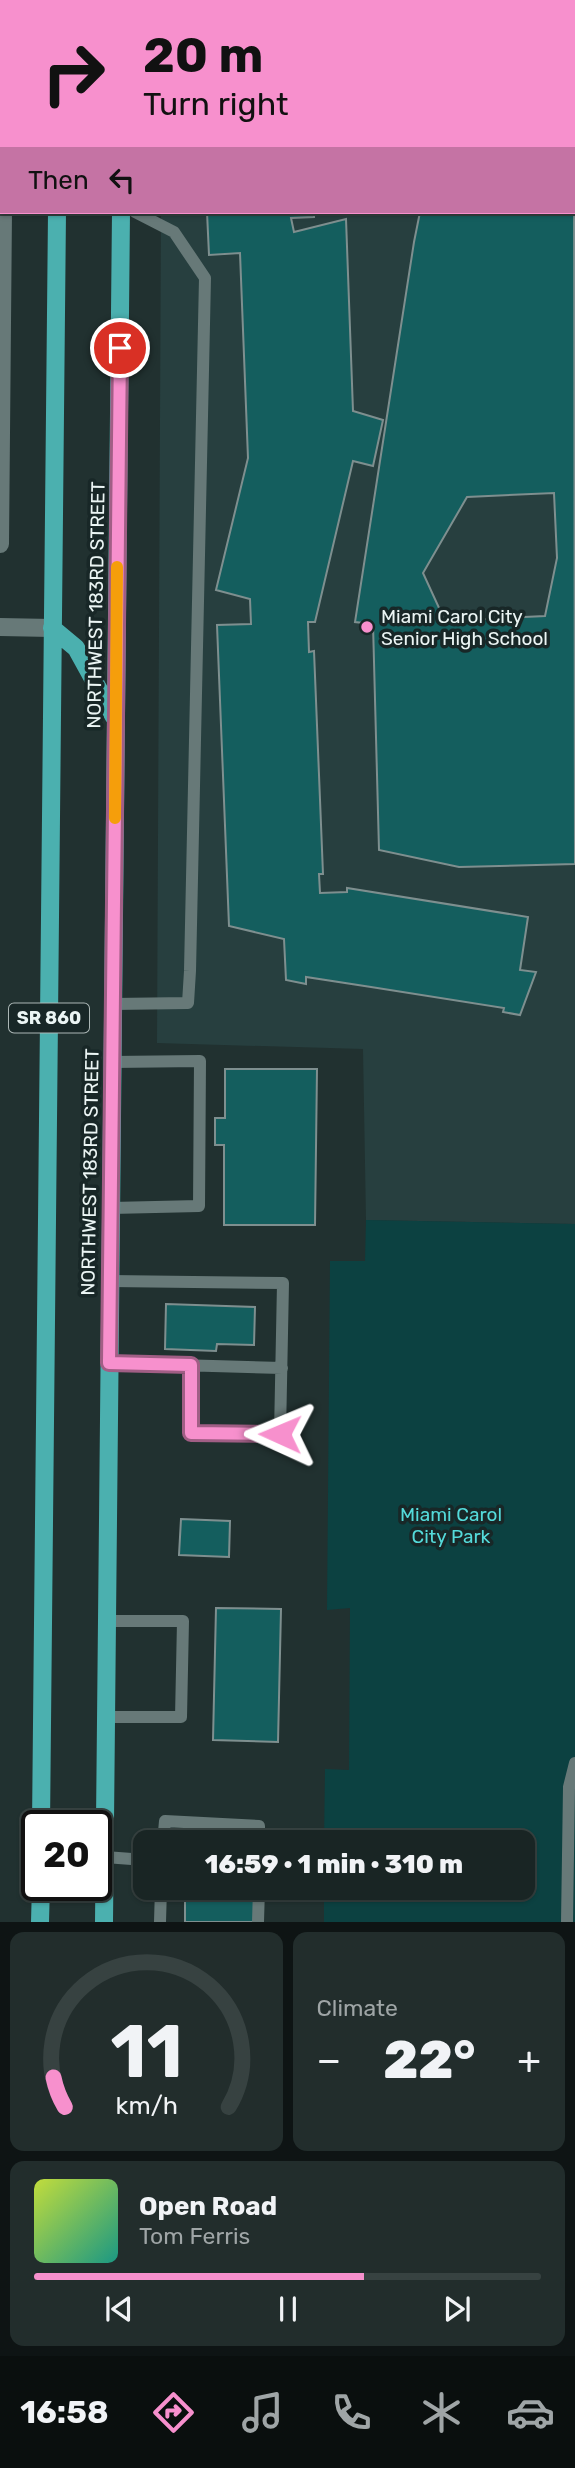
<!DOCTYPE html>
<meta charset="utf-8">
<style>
body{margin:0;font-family:Rubik,sans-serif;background:#222d2c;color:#f1f3f6;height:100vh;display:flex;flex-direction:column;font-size:26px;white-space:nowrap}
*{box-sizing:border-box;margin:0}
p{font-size:23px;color:#9fa5a6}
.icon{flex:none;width:38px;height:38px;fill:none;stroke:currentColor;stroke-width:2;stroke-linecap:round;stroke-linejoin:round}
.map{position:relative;height:1922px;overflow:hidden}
.details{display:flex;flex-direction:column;gap:10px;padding:10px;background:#0e1414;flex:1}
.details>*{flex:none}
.banner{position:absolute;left:0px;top:0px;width:576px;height:214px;box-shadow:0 2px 5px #0004,0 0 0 2px #374241;background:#f790cd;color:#111;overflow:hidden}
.speed{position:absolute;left:21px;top:1810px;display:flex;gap:14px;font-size:35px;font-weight:700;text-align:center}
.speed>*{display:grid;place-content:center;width:91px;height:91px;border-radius:50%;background:#192524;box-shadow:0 2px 5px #0004,0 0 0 2px #374241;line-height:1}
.speed .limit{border:4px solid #111;border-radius:10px;background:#fff;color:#111}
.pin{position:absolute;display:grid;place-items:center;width:60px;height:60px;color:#fff;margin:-30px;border:4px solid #fff;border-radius:50%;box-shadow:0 2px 7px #0007}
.me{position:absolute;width:77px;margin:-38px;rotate:271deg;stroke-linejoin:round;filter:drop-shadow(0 0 5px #0008)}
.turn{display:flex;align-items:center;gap:24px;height:147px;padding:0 28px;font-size:32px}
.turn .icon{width:91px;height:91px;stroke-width:2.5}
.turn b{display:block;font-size:49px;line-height:60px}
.then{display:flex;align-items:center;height:66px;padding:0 28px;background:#0003;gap:14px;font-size:26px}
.big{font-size:52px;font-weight:800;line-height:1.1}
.details .card{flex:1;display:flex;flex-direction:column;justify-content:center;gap:10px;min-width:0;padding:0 24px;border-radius:14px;background:#222d2c}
.details .dial{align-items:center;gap:0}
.dial svg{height:182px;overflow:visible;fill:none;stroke:#374241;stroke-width:7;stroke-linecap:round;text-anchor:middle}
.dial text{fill:#f1f3f6;stroke:none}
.song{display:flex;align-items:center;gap:21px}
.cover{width:84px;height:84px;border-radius:10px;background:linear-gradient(135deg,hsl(70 70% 55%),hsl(170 70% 35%))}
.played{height:7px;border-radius:4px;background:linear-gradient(90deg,#f790cd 65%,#374241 65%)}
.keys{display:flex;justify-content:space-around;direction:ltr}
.heat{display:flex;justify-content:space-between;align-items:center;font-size:38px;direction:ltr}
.details .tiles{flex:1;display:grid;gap:10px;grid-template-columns:1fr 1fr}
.card:last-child{grid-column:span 2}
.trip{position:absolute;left:133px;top:1830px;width:402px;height:70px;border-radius:14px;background:#192524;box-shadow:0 2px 5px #0004,0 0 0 2px #374241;font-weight:800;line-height:70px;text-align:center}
.tab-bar{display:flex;height:112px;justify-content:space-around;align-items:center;background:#0a0f0e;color:#9fa5a6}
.tab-bar .icon{width:49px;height:49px}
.tab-bar .selected{color:#f790cd}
.tab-bar b{font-size:32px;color:#f1f3f6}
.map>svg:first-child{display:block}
.built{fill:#273f3f}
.green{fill:#0c4141}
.building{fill:#145e5e;stroke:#7e8f8f;stroke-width:2;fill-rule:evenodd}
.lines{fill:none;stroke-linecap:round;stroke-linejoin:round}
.service{stroke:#677978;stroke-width:12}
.minor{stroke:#677978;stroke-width:18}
.primary{stroke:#4bb0af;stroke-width:18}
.route-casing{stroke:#a15e85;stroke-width:18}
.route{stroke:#f790cd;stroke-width:12}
.slow{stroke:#f59e0b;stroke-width:12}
.poi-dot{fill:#f790cd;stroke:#182727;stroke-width:2.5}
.labels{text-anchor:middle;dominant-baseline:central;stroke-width:7;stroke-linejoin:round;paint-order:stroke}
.shield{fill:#182727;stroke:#acb7b6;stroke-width:2}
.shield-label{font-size:18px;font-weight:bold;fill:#ebf5f4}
.street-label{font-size:19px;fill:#ebf5f4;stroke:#182727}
.poi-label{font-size:19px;fill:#ebf5f4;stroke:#182727;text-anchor:start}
.park-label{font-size:19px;fill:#54dada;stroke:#182727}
</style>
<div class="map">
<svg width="575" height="1922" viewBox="0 0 575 1922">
<rect width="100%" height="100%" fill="#213130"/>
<!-- built -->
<path class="built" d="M 162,0 L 575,0 L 575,1224 L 366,1220 L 363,1049 L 157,1043 L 161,212 L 574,212 L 574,2 L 162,2 Z"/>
<!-- green -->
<path class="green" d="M 366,1220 L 575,1224 L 575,1922 L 324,1922 L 324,1888 L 523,1888 L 523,1843 L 324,1843 L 325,1769 L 349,1770 L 350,1608 L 327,1610 L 330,1261 L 365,1261 Z"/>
<!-- building -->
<path class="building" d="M 181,0 L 275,0 L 275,2 L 181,2 Z
M 332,0 L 575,0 L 575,80 L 574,2 L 332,2 Z
M 574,134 L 575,864 L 459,867 L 379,850 L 373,624 L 355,622 L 414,242 L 420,212 L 574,212 ZM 554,493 L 557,558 L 545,616 L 445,621 L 423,573 L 467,497 Z
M 207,212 L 314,212 L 314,217 L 291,218 L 294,232 L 346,219 L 353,411 L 383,420 L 373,466 L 353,461 L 315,622 L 308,622 L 309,652 L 314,651 L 323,874 L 319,874 L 320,893 L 347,892 L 347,888 L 528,917 L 520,970 L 536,972 L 520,1015 L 503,1012 L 504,1008 L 371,987 L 306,977 L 306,984 L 286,980 L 284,939 L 229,926 L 217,625 L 251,624 L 250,599 L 216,590 L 248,458 L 240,253 L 209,255 Z
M 225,1069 L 317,1069 L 315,1225 L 224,1225 L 224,1145 L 215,1145 L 215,1118 L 225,1118 Z
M 166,1304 L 255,1307 L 254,1345 L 217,1344 L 216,1351 L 165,1349 Z
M 181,1519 L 230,1521 L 229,1557 L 179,1555 Z
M 216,1608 L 281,1609 L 278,1742 L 213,1740 Z
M 185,1888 L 234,1888 L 234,1895 L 254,1896 L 254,1922 L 185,1922 Z"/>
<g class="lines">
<!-- service -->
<path class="service" d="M 113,1004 L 188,1003 L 190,971 L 205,278 L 174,232 L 135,212
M 111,1208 L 199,1206 L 200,1061 L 112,1062
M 110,1281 L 283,1283 L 280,1434 L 191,1433 L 191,1365
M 109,1363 L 282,1368
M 106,1717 L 181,1717 L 183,1621 L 107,1621
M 163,1843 L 165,1821 L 259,1826 L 259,1843
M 105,1857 L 145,1860
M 160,1922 L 161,1888
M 258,1922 L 259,1888
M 567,1922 L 569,1787 L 575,1763"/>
<!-- minor -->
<path class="minor" d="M 4,2 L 4,0
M 0,544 L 3,212
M 0,627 L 52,628"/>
<!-- primary -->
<path class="primary" d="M 59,2 L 59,0
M 124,2 L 124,0
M 52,628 L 76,648 L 114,717
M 41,1825 L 57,212
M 40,1922 L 41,1885
M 104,1922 L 121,212"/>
</g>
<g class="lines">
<!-- route casing -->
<g class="route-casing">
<path id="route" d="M 120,348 L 109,1363 L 191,1365 L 191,1433 L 280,1434"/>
</g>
<!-- route -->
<use href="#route" class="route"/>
<!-- slow -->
<path class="slow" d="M 115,818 L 117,567"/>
</g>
<!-- markers -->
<circle class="poi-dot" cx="367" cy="627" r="7"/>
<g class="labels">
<!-- shield labels -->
<rect class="shield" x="9" y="1003.5" width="80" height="29" rx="5"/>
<g class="shield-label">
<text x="49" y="1018">SR 860</text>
</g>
<!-- street labels -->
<g class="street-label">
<text transform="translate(96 605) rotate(-89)">NORTHWEST 183RD STREET</text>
<text transform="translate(90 1172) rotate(-89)">NORTHWEST 183RD STREET</text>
</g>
<!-- poi labels -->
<g class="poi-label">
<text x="381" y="616">Miami Carol City<tspan x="381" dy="22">Senior High School</tspan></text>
</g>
<!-- park labels -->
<g class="park-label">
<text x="451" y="1514">Miami Carol<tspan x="451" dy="22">City Park</tspan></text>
</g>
</g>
</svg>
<div class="speed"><div class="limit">20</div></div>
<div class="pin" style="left:120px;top:348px;background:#d93025"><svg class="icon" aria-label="arrive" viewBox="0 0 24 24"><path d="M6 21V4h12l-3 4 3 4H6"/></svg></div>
<svg class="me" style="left:280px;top:1434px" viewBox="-20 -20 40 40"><path d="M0-17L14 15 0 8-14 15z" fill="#f790cd" stroke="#fff" stroke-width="4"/></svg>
<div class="trip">16:59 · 1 min · 310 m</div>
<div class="banner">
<div class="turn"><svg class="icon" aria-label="right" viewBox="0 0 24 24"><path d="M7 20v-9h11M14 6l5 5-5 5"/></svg><div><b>20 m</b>Turn right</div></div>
<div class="then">Then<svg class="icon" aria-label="left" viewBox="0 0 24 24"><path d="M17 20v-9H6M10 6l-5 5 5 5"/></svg></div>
</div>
</div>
<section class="details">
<div class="tiles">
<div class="card dial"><svg viewBox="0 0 100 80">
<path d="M14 69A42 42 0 1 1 86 69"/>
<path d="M14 69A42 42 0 0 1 9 56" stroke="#f790cd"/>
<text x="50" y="56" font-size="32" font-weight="700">11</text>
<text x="50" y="72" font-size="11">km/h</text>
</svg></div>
<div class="card"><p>Climate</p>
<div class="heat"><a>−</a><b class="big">22°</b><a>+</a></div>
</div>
<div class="card">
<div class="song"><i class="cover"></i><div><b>Open Road</b><p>Tom Ferris</p></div></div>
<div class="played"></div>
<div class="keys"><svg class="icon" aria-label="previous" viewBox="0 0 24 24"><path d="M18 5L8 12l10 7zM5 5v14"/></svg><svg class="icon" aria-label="pause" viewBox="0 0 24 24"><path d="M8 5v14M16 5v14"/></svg><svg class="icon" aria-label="next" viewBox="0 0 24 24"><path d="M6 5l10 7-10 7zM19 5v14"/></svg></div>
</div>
</div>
</section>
<nav class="tab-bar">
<b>16:58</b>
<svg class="icon selected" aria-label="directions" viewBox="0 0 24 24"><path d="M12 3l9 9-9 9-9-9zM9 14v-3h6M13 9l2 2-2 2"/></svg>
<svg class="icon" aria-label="music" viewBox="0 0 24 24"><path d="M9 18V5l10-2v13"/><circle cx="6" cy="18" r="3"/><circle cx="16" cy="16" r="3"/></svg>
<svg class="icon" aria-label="phone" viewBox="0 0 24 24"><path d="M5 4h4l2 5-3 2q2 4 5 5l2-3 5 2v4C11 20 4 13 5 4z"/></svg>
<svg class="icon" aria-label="climate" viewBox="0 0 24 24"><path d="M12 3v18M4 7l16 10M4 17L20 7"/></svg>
<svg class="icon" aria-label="car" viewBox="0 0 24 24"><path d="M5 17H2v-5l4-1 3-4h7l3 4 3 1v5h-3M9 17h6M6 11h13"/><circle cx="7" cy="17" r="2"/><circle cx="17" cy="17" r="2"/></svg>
</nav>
